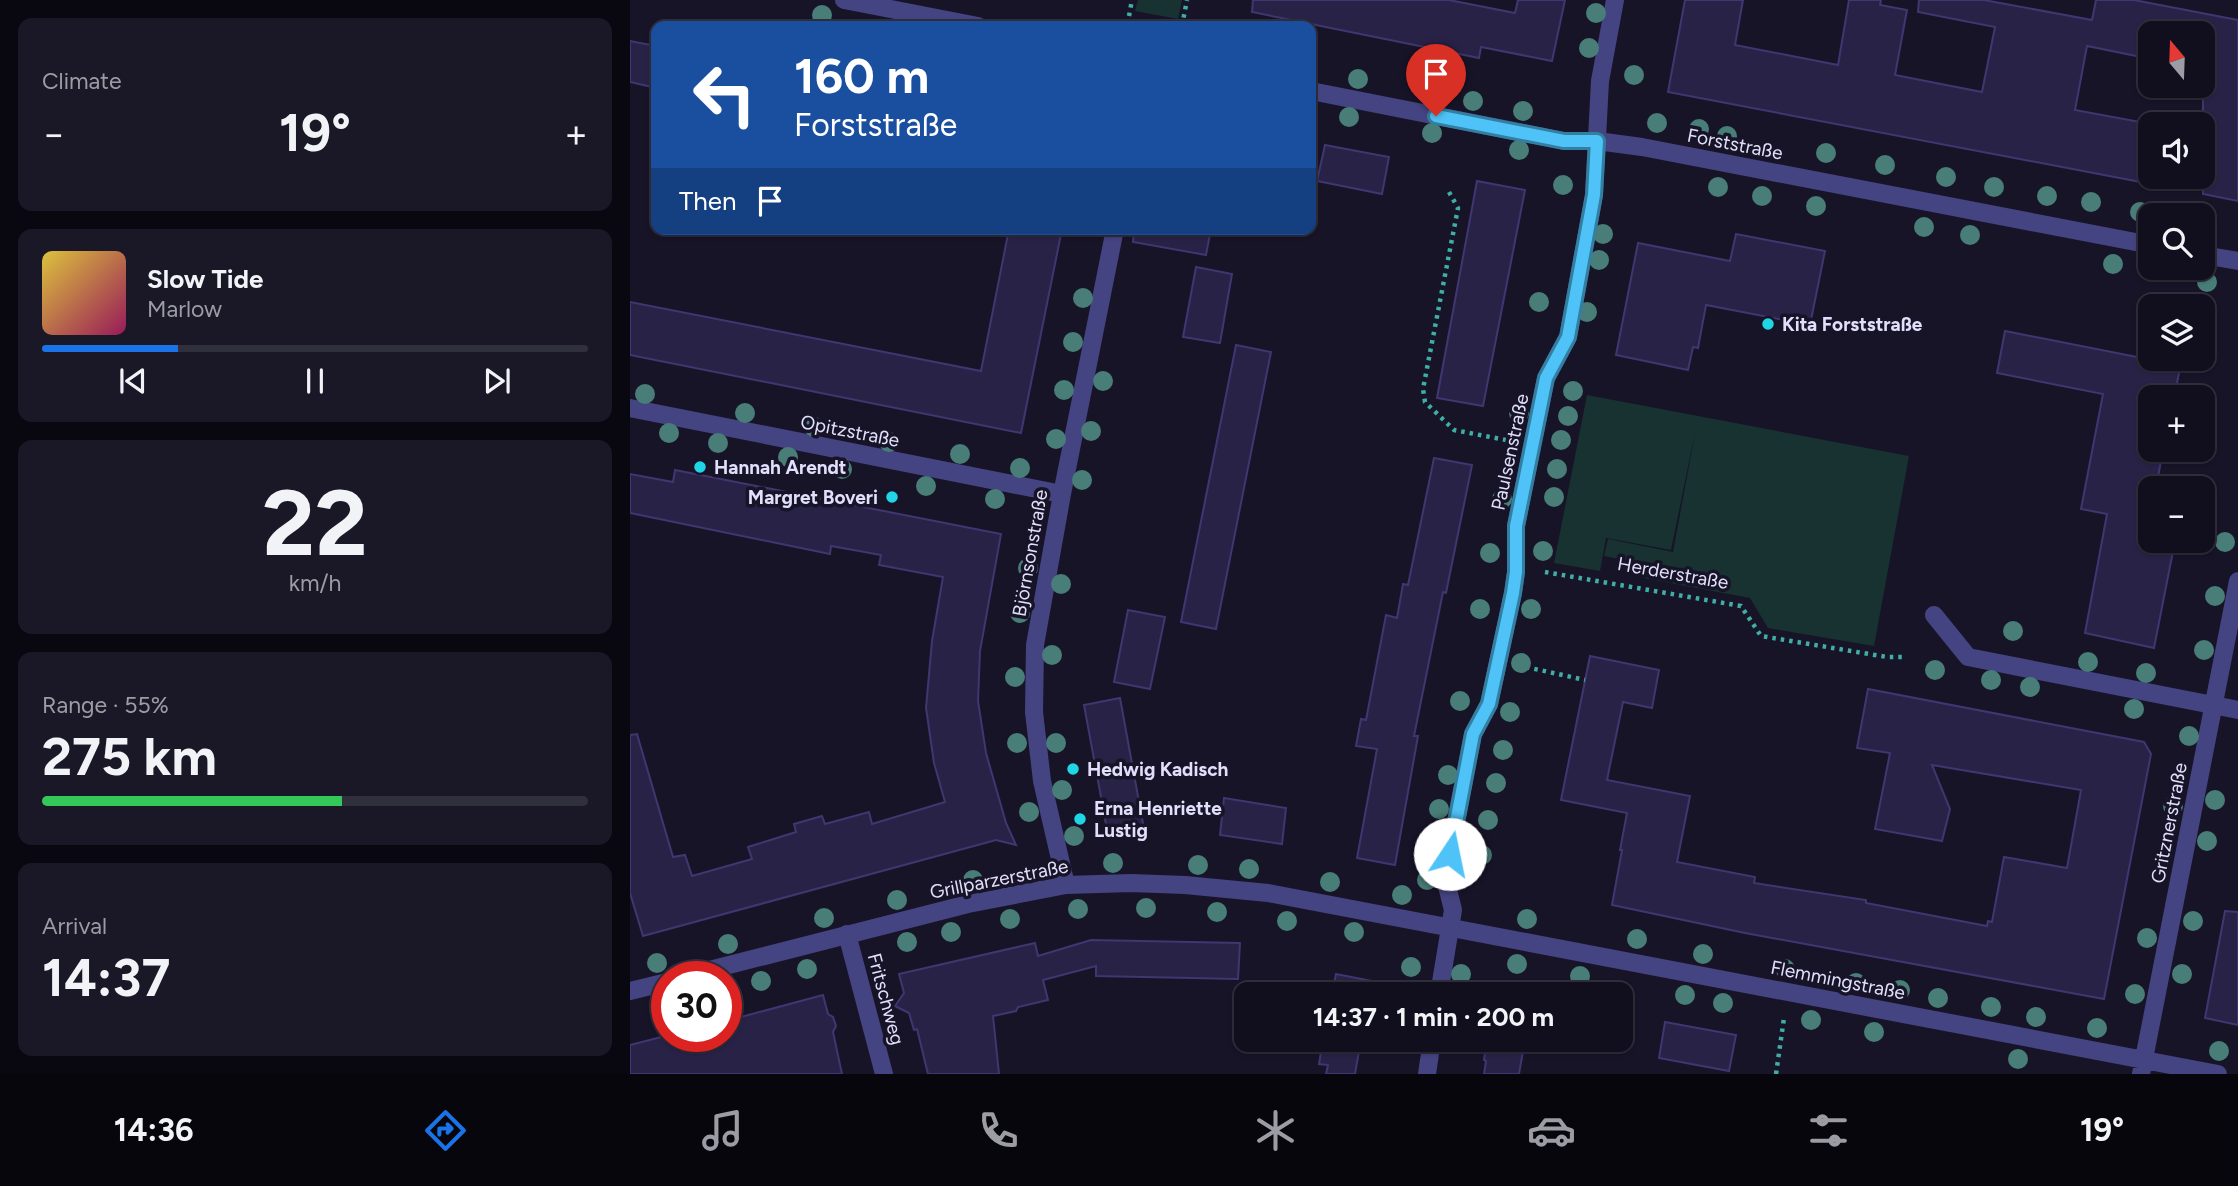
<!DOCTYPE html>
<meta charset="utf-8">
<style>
body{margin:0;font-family:Figtree,sans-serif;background:#1a1827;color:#f1f3f6;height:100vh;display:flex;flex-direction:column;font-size:26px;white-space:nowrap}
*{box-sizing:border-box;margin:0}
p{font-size:23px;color:#9c9ca4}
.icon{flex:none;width:38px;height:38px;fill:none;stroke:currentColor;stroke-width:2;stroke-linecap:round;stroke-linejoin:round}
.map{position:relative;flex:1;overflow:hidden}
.drawer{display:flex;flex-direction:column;gap:18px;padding:18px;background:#090810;width:630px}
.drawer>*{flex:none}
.guide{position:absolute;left:21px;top:21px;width:665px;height:214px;border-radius:14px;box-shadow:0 2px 5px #0004,0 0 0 2px #302f3c;background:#1a4fa0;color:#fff;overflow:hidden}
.needle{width:46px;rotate:341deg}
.buttons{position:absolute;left:1508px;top:21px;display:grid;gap:14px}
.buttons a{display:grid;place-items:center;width:77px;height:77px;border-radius:14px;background:#110f1e;box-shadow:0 2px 5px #0004,0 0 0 2px #302f3c;font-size:35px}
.speed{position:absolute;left:21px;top:961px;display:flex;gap:14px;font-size:35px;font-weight:700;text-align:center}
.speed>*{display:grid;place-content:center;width:91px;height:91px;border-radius:50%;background:#110f1e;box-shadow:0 2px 5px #0004,0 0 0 2px #302f3c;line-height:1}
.speed .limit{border:10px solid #d22;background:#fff;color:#111}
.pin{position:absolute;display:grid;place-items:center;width:60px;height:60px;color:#fff;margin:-72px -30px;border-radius:50% 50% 50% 0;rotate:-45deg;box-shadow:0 0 7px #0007}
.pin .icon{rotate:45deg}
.me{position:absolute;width:77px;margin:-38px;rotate:11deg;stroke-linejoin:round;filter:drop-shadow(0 0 5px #0008)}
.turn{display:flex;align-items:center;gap:24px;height:147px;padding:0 28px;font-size:32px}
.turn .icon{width:91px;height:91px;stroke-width:2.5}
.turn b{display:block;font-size:49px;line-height:60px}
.then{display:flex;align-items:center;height:66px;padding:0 28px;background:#0003;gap:14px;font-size:26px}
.big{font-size:52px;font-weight:700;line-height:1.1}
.drawer .widget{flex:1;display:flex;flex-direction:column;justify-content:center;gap:10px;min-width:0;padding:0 24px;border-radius:14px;background:#1a1827}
.drawer .dial{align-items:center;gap:0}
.dial b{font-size:91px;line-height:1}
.song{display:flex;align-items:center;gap:21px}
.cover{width:84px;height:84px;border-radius:10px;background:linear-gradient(135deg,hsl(50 70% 55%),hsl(330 70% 35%))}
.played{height:7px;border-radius:4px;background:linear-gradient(90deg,#1a73e8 25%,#302f3c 25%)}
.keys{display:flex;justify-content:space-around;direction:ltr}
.heat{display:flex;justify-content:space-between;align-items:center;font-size:38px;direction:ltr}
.charge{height:10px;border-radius:5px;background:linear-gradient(90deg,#34c759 55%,#302f3c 0)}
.trip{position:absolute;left:604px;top:982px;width:399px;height:70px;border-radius:14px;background:#110f1e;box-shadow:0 2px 5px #0004,0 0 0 2px #302f3c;font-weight:700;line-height:70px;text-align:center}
.tabs{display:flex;height:112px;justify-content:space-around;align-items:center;background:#07060c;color:#9c9ca4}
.tabs .icon{width:49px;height:49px}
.tabs .selected{color:#1a73e8}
.tabs b{font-size:32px;color:#f1f3f6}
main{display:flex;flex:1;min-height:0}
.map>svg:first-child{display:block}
.green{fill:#173230}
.building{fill:#292247;stroke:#413670;stroke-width:2}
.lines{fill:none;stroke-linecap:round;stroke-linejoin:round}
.path{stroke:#3fafa6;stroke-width:4.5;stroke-dasharray:3.5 5;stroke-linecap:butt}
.service{stroke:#454482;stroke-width:18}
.minor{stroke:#454482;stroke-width:18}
.tree{fill:#497e78}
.route-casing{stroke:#337fa1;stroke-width:18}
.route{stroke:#4fc3f7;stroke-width:12}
.poi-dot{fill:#20d5e5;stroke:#171428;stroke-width:2.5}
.labels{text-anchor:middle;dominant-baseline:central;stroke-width:7;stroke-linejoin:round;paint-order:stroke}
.street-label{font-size:19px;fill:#e1dffb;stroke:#171428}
.poi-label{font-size:19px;font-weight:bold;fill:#e1dffb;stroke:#171428;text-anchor:start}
</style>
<main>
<section class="drawer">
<div class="widget"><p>Climate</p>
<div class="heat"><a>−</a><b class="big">19°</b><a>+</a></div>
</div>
<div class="widget">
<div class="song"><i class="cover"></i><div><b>Slow Tide</b><p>Marlow</p></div></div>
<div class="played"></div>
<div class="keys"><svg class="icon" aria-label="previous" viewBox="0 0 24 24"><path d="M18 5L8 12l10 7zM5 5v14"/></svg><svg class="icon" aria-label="pause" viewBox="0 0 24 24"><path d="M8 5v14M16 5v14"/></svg><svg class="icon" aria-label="next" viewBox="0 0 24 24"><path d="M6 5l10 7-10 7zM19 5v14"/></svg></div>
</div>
<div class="widget dial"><b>22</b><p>km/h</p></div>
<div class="widget"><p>Range · 55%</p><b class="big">275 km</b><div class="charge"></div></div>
<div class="widget"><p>Arrival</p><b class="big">14:37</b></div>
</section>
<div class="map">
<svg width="1608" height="1074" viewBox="0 0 1608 1074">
<rect width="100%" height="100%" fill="#171428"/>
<!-- green -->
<path class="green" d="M 508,0 L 552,0 L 548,19 L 505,11 Z
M 957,395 L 1279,456 L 1244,646 L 1138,628 L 1120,598 L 1003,576 L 1005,562 L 974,556 L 978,539 L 1043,552 L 1066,428 L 1041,550 L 976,538 L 970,571 L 924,563 Z"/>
<!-- building -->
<path class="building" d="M 623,0 L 819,0 L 885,13 L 888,0 L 935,0 L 922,61 L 851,47 L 849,58 L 622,12 Z
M 1055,0 L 1113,0 L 1105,45 L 1208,65 L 1219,0 L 1251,0 L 1250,5 L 1277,10 L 1265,75 L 1352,92 L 1365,27 L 1288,12 L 1289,0 L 1354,0 L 1462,20 L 1466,0 L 1504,0 L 1608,20 L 1608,201 L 1573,194 L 1573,33 L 1521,33 L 1521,59 L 1457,46 L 1445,110 L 1521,124 L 1521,184 L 1038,92 Z
M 0,41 L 26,46 L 26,88 L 0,82 Z
M 695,145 L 759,157 L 752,194 L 687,181 Z
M 847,181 L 895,190 L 853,406 L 807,398 Z
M 379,229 L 432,229 L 391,433 L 0,355 L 0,302 L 351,371 Z
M 504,229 L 581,229 L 576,255 L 503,242 Z
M 1106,234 L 1195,251 L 1180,325 L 1076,305 L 1068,348 L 1063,347 L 1058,370 L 986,355 L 1008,243 L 1100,261 Z
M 566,267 L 602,274 L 590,343 L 553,337 Z
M 1375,331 L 1517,359 L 1552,359 L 1544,397 L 1521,397 L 1521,450 L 1533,450 L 1526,488 L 1521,488 L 1521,541 L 1545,541 L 1524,648 L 1455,633 L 1477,514 L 1451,509 L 1473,394 L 1367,373 Z
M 606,345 L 641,352 L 586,629 L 551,622 Z
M 804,458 L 842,465 L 816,593 L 813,592 L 784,736 L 788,736 L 765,865 L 727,858 L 747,749 L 726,746 L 731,719 L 736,720 L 756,615 L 767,618 L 773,584 L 778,585 Z
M 45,470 L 371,534 L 350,651 L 348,701 L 356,753 L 376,823 L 386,845 L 366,840 L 13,936 L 0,893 L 0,735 L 7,734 L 43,857 L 55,855 L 62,876 L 122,859 L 118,847 L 166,832 L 164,824 L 192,816 L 195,824 L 239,812 L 242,824 L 315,802 L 304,763 L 296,708 L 302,641 L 313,577 L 249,565 L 251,555 L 201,546 L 200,554 L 0,513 L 0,474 L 43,482 Z
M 498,610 L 535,617 L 520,689 L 484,682 Z
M 960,656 L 1029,670 L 1022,708 L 993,702 L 977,780 L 1060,796 L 1047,862 L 1125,877 L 1124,883 L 1236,900 L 1236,903 L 1357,926 L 1358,921 L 1362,922 L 1374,857 L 1437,868 L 1451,790 L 1302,765 L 1320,809 L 1312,841 L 1245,829 L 1260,753 L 1227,748 L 1238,689 L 1514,742 L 1521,754 L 1474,999 L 1115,933 L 982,905 L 992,850 L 990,850 L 997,813 L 931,800 Z
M 490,698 L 514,829 L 478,835 L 454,705 Z
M 594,798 L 656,808 L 652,844 L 590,835 Z
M 1595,911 L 1608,912 L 1608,1025 L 1575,1018 Z
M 461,940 L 610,943 L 608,979 L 466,976 L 466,966 L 413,980 L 418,1000 L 388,1007 L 386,1011 L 363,1016 L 369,1074 L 298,1074 L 287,1029 L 284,1030 L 279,1013 L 265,1006 L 274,993 L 269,974 L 405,943 L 408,956 Z
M 706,974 L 742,981 L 740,994 L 702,994 Z
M 193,995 L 198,1014 L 203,1017 L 206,1026 L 203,1032 L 212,1074 L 0,1074 L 0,1045 L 35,1036 L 96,1036 L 96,1021 Z
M 1035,1022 L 1106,1035 L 1099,1071 L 1029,1058 Z
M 693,1040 L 731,1040 L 725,1074 L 696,1074 L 698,1065 L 689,1064 Z
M 857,1040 L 895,1040 L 889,1074 L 854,1074 L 856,1061 L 854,1060 Z"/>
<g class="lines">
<!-- path -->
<path class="path" d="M 499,16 L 502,0
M 552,26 L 557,0
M 819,192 L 828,208 L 793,389 L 795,402 L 824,430 L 876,440
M 915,572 L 1111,606 L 1131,636 L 1257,657 L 1274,657
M 896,667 L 955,680
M 1146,1074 L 1154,1018"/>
<!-- service -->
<path class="service" d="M 217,934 L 254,1074"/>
<!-- minor -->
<path class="minor" d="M 214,0 L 348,26
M 681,91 L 934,141 L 967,141 L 1012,147 L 1521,245
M 1573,255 L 1608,261
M 0,408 L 432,494
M 1304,615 L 1338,657 L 1608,710
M 436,885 L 412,781 L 404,712 L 405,645 L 432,494 L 485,229
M 56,976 L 338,904 L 436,885 L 501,883 L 555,885 L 638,893 L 1588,1074
M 0,991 L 37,982
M 809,994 L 823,910 L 815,878 L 843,734 L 859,704 L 883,593 L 886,572 L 886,526 L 916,378 L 938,337 L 964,195 L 970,81 L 985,0
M 797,1074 L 802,1040
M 1511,1074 L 1608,581"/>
</g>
<!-- trees -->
<g class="tree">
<circle cx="966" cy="13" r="10"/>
<circle cx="192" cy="15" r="10"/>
<circle cx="959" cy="48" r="10"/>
<circle cx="1004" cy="75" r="10"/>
<circle cx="728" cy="79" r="10"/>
<circle cx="796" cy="92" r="10"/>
<circle cx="843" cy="101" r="10"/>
<circle cx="893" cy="111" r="10"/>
<circle cx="719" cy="117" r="10"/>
<circle cx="1027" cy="123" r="10"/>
<circle cx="1069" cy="129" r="10"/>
<circle cx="802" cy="133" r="10"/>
<circle cx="1097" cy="136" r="10"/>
<circle cx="889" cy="150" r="10"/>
<circle cx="1196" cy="153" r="10"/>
<circle cx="1255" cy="165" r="10"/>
<circle cx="1316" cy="177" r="10"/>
<circle cx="933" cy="185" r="10"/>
<circle cx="1088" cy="187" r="10"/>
<circle cx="1364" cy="187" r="10"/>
<circle cx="1132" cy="196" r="10"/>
<circle cx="1417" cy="196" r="10"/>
<circle cx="1461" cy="202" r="10"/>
<circle cx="1186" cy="206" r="10"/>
<circle cx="1510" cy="212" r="10"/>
<circle cx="1294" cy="227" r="10"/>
<circle cx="973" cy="234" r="10"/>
<circle cx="1340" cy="235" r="10"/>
<circle cx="969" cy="260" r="10"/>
<circle cx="1483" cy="264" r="10"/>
<circle cx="1577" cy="282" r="10"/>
<circle cx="453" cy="298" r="10"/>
<circle cx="909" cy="302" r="10"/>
<circle cx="957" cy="312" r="10"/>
<circle cx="443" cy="342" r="10"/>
<circle cx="473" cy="381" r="10"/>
<circle cx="434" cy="390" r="10"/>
<circle cx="943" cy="391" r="10"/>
<circle cx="15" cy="394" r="10"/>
<circle cx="115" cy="413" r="10"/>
<circle cx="889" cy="413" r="10"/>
<circle cx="938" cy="416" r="10"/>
<circle cx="184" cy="427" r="10"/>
<circle cx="461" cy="431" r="10"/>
<circle cx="39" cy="433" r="10"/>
<circle cx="426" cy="439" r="10"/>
<circle cx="931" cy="440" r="10"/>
<circle cx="259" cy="442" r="10"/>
<circle cx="88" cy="443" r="10"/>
<circle cx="330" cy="454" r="10"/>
<circle cx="158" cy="457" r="10"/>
<circle cx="390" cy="468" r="10"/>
<circle cx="212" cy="469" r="10"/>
<circle cx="927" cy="469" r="10"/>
<circle cx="452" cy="480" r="10"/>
<circle cx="296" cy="486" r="10"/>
<circle cx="924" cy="497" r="10"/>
<circle cx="365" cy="499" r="10"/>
<circle cx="872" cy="499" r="10"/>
<circle cx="1595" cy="542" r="10"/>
<circle cx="913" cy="551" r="10"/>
<circle cx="860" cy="553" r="10"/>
<circle cx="398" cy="568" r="10"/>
<circle cx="431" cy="584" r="10"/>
<circle cx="1585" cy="596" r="10"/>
<circle cx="850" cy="609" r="10"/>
<circle cx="901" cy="609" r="10"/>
<circle cx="390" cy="613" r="10"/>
<circle cx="1383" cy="631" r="10"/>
<circle cx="1574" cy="650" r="10"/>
<circle cx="422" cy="655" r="10"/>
<circle cx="1458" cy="662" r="10"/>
<circle cx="891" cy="663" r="10"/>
<circle cx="1305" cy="670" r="10"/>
<circle cx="1516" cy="673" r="10"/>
<circle cx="385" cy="677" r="10"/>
<circle cx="1361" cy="680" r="10"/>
<circle cx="1400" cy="687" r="10"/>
<circle cx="830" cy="701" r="10"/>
<circle cx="1504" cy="709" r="10"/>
<circle cx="880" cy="712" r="10"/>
<circle cx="1559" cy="736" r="10"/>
<circle cx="387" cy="743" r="10"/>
<circle cx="426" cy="743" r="10"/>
<circle cx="873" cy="750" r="10"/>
<circle cx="818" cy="775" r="10"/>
<circle cx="866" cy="783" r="10"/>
<circle cx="432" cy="790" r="10"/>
<circle cx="1585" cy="800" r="10"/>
<circle cx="1543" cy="806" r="10"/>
<circle cx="809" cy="809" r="10"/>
<circle cx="399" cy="812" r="10"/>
<circle cx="858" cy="820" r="10"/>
<circle cx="444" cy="836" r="10"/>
<circle cx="1577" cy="841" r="10"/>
<circle cx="852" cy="855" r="10"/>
<circle cx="483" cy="863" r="10"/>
<circle cx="568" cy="865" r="10"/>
<circle cx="619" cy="869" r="10"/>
<circle cx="343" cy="880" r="10"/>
<circle cx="797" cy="880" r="10"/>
<circle cx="700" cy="882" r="10"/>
<circle cx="772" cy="895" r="10"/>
<circle cx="267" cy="900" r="10"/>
<circle cx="516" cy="908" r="10"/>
<circle cx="448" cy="909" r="10"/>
<circle cx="587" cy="912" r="10"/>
<circle cx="194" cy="918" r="10"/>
<circle cx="380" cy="919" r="10"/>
<circle cx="897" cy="919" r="10"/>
<circle cx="657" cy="921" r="10"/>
<circle cx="1563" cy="921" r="10"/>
<circle cx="321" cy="932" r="10"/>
<circle cx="724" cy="932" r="10"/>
<circle cx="1517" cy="938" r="10"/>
<circle cx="1007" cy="939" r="10"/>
<circle cx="277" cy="942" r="10"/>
<circle cx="98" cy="944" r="10"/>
<circle cx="1073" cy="954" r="10"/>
<circle cx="27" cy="963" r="10"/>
<circle cx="887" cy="964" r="10"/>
<circle cx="781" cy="967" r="10"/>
<circle cx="177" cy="969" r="10"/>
<circle cx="1155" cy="969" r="10"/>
<circle cx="831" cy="974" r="10"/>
<circle cx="1552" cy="974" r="10"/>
<circle cx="950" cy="976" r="10"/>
<circle cx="131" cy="981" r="10"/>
<circle cx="1226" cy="983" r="10"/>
<circle cx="1270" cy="990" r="10"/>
<circle cx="1505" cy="994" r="10"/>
<circle cx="1055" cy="995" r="10"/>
<circle cx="1308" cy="998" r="10"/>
<circle cx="1093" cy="1003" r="10"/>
<circle cx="1361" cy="1007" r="10"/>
<circle cx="1406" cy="1017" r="10"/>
<circle cx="1181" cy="1020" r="10"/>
<circle cx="1467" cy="1028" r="10"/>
<circle cx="1244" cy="1032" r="10"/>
<circle cx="1589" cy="1051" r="10"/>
<circle cx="1388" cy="1059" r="10"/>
</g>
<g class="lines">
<!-- route casing -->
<g class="route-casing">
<path id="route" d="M 806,116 L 934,141 L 967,141 L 964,195 L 938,337 L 916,378 L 886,526 L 886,572 L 883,593 L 859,704 L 843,734 L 820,854"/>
</g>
<!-- route -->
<use href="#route" class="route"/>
</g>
<!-- markers -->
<g class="poi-dot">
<circle cx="1138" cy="324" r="7"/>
<circle cx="70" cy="467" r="7"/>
<circle cx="262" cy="497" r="7"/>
<circle cx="443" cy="769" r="7"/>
<circle cx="450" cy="819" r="7"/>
</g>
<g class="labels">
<!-- street labels -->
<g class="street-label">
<text transform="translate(1105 144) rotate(11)">Forststraße</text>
<text transform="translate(220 431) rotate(11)">Opitzstraße</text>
<text transform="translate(880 452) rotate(-78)">Paulsenstraße</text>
<text transform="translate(400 553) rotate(-80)">Björnsonstraße</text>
<text transform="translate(1043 573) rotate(10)">Herderstraße</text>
<text transform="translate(1539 823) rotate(-79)">Gritznerstraße</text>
<text transform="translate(369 879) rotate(-11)">Grillparzerstraße</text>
<text transform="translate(1208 980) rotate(11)">Flemmingstraße</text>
<text transform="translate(256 999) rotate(75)">Fritschweg</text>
</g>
<!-- poi labels -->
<g class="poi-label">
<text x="1152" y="324">Kita Forststraße</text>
<text x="84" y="467">Hannah Arendt</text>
<text x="248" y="497" text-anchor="end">Margret Boveri</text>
<text x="457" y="769">Hedwig Kadisch</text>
<text x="464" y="808">Erna Henriette<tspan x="464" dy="22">Lustig</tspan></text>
</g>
</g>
</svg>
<div class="buttons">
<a><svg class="needle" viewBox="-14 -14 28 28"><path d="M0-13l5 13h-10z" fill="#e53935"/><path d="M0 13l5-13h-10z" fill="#9c9ca4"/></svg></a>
<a><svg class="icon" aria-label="sound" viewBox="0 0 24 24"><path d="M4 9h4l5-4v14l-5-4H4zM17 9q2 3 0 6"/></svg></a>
<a><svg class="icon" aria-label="search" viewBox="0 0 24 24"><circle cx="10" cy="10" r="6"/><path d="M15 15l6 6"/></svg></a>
<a><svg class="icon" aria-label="layers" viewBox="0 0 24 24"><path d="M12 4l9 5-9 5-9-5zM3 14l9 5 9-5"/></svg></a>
<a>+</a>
<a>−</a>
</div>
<div class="speed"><div class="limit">30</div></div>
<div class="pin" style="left:806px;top:116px;background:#d93025"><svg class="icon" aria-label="arrive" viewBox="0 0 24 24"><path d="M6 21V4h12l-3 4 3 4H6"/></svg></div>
<svg class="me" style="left:820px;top:854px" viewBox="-20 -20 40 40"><circle r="19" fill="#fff"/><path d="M0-13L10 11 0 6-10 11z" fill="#4fc3f7"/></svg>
<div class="trip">14:37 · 1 min · 200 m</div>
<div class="guide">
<div class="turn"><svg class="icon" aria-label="left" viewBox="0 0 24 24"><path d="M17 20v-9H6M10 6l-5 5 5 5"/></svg><div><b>160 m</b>Forststraße</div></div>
<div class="then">Then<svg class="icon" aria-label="arrive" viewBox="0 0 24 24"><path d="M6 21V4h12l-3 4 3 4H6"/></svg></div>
</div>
</div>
</main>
<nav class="tabs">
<b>14:36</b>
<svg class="icon selected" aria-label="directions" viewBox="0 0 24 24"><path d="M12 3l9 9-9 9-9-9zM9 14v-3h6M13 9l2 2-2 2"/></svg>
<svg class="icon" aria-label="music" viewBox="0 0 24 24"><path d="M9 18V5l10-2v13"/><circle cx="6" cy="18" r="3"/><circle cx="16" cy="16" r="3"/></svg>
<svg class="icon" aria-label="phone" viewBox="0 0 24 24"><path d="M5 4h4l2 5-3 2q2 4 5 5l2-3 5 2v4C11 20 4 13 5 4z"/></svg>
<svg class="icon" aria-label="climate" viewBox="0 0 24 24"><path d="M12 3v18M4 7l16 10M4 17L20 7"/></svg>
<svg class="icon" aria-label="car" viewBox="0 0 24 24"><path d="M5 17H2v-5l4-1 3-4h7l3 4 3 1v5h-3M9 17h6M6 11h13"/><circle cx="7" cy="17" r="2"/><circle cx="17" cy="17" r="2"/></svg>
<svg class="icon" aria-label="filters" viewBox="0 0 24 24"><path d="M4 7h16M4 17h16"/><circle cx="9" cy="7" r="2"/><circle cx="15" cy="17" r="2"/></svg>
<b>19°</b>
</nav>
